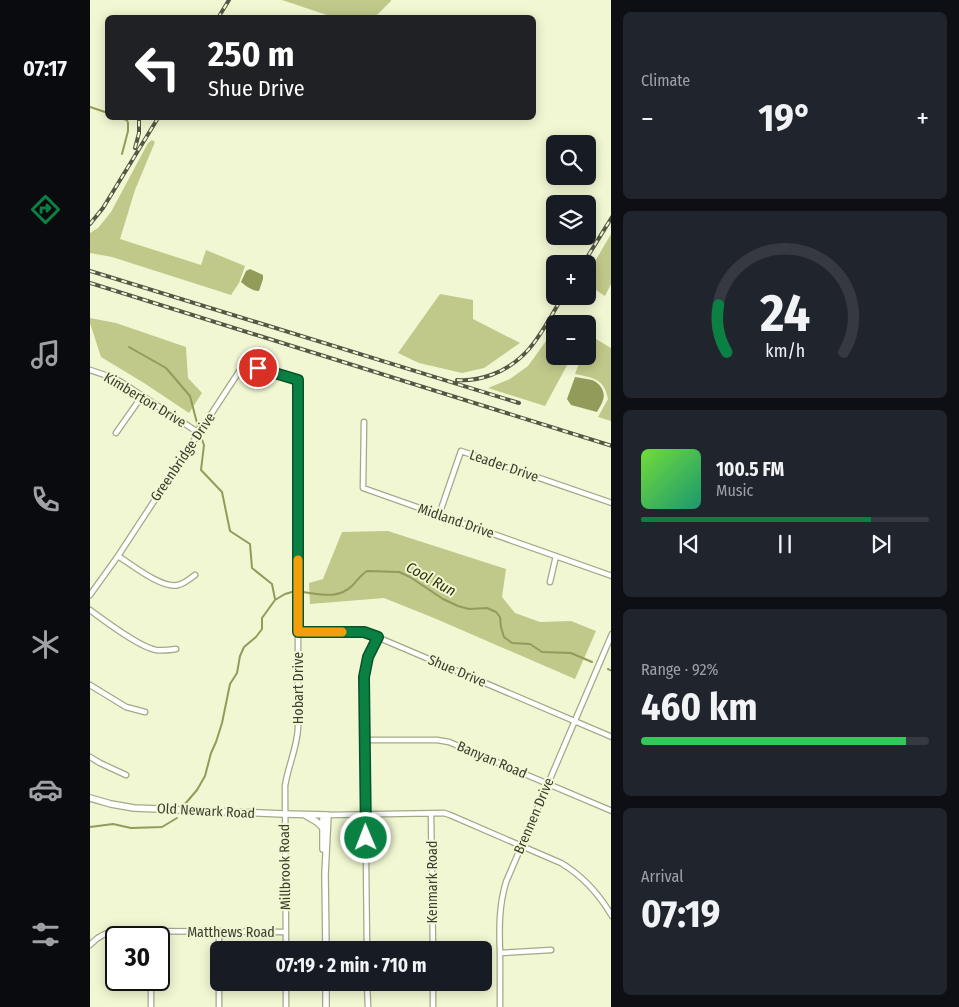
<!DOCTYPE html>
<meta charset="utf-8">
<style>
body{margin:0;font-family:"Fira Sans Condensed",sans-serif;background:#20242c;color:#f1f3f6;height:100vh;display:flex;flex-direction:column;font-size:19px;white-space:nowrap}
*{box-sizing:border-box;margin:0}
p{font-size:16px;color:#9ea1a6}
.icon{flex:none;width:28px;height:28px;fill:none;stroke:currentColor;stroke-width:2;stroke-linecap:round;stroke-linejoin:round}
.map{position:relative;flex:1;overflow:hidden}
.side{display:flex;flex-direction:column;gap:12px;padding:12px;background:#0d0f14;width:348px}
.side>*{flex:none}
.hud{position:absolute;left:15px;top:15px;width:431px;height:105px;border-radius:8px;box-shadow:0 2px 12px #0003;background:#202124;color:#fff;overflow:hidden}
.buttons{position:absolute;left:456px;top:135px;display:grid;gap:10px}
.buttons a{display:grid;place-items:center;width:50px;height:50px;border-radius:8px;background:#171b24;box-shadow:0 2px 12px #0003;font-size:25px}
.speed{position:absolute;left:15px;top:926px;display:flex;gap:10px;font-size:25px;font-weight:700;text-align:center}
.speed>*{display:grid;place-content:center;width:65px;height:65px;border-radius:50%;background:#171b24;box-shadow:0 2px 12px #0003;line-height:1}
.speed .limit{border:2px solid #111;border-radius:8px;background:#fff;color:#111}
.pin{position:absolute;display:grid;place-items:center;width:42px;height:42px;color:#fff;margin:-21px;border:2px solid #fff;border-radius:50%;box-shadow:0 1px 5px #0007}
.me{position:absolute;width:55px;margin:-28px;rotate:359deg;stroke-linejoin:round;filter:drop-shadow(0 0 4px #0008)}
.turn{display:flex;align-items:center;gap:18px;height:105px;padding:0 20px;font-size:22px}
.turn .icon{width:65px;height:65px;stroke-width:2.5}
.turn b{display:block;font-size:35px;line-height:42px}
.big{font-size:38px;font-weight:700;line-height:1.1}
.side .tile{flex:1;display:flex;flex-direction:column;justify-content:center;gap:8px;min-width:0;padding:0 18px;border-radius:8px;background:#20242c}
.side .dial{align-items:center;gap:0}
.dial svg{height:130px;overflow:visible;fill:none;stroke:#363941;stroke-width:7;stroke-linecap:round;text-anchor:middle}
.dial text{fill:#f1f3f6;stroke:none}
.song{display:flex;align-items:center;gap:15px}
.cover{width:60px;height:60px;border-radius:8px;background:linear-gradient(135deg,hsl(100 70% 55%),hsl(160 70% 35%))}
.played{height:5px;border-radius:2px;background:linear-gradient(90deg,#0b8043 80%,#363941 80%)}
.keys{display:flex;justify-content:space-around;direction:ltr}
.heat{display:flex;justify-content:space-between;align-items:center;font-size:28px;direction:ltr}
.charge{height:8px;border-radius:4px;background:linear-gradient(90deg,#34c759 92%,#363941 0)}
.trip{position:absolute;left:120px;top:941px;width:282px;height:50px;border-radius:8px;background:#171b24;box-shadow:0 2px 12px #0003;font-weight:700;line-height:50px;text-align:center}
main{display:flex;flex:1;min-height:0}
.tabs{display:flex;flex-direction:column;width:90px;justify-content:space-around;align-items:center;background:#090b0e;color:#9ea1a6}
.tabs .icon{width:35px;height:35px}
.tabs .selected{color:#0b8043}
.tabs b{font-size:22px;color:#f1f3f6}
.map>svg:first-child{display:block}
.green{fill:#c0c88a}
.water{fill:#939b5a}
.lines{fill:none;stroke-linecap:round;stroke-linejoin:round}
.stream{stroke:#939b5a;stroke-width:2}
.minor-casing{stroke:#a3a986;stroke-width:7}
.tertiary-casing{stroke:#a3a986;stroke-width:8}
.minor{stroke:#fff;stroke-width:4.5}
.tertiary{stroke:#fff;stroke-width:5.5}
.rail-casing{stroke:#545745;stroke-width:4}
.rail{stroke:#f1f7d2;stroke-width:2;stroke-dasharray:5.5;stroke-linecap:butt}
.route-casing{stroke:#07532c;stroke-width:12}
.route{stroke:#0b8043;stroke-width:9}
.slow{stroke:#f59e0b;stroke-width:9}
.labels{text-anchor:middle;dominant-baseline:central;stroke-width:4;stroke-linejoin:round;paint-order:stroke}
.street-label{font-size:14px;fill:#3c3e2f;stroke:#f1f7d2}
.water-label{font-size:15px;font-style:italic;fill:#2d3100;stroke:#f1f7d2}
</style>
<main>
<nav class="tabs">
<b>07:17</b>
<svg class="icon selected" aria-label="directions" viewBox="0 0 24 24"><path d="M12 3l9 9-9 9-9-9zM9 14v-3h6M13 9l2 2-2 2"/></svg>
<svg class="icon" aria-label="music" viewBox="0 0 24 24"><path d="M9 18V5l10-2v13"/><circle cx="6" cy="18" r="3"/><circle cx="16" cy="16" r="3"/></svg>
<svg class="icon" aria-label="phone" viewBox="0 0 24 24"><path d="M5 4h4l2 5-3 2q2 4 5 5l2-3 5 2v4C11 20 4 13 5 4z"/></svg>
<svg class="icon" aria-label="climate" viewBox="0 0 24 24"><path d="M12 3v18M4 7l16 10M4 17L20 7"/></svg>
<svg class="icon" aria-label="car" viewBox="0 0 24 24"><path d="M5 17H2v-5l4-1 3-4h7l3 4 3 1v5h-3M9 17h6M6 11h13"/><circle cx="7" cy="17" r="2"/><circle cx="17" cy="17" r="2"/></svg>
<svg class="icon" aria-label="filters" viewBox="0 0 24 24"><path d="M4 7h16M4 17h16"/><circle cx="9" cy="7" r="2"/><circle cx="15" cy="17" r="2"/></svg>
</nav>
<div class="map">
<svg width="522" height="1007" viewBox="0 0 522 1007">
<rect width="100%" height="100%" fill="#f1f7d2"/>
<!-- green -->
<path class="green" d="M 192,0 L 301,0 L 301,1 L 285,17 L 243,17 Z
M 62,140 L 65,142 L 45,190 L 30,239 L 111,265 L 116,250 L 155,266 L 149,283 L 141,295 L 22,257 L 0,253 L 0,233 L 8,228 L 21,212 L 58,143 Z
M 521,234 L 521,284 L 515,296 L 498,285 L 498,273 Z
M 350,294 L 383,300 L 383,319 L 430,343 L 394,368 L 372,373 L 329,363 L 308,353 Z
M 0,318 L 26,323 L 96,347 L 98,378 L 112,393 L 99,413 L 54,383 L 11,357 L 0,323 Z
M 459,337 L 465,341 L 465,356 L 482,356 L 455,406 L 398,388 L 420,379 L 438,366 Z
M 506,339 L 521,348 L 521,421 L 508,417 L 518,399 C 514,378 503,378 485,374 L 492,356 L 498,356 L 498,341 Z
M 298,531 L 416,569 L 412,597 L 425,613 L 450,622 L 481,621 L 506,631 L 485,679 L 344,618 L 294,598 L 220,604 L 219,583 L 233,579 L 252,532 Z"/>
<!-- water -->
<path class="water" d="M 160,269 L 173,275 L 173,279 L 169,291 C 162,291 156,286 151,282 L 156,271 Z
M 485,377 C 491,378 497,379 502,380 C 510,383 516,392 513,400 C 512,404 509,408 507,412 L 481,405 L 477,399 Z"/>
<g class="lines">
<!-- stream -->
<path class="stream" d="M 0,107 L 18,113
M 30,118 L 37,120 L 38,123 L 38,131 L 32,154
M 39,347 L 76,368 L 100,396 L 108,427
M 111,437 L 114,445 L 111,470 L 132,492 L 140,531 L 160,544 L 162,568 L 182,584 L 185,599
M 213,592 C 230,594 248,600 263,585 C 267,580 271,575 277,571 L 309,572 L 320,577 L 353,599 L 368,606 L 379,609 L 397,608 L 406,612 L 410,617 L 411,627 L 414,637 L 422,643 L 440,644 L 452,652 L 481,653 L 502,662
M 518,669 L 522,671
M 95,804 L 107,790 L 115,776 L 121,753 L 126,742 L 132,723 L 140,684 L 147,673 L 150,656 L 154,647 L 166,637 L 172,629 L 172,618 L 185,600 L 195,594 L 202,592
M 0,827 L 23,824 L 41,828 L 72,827 L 87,818"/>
<!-- minor casing -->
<g class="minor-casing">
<path id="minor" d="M 0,370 L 21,377 L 31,382 L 109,433
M 274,422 L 273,488 L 522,576
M 26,433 L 52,396
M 349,515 L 371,451 L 522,503
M 28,556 C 42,565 72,589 88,585 C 94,584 100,579 105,575
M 460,582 L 466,556
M 0,595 L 28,556 L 154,364 L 208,380 L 208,728 C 207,748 198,766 195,786 L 196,950
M 0,610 C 15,621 49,647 66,650 C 73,651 79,650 86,649
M 208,631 L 267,631 L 280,634 L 522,737
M 0,685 L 36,707 L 55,712
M 275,740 L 347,740 L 359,742 L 522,811
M 0,757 L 10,763 L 36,775
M 341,814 L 343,950
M 238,815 L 354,813 L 360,815 L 471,863 C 493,876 509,894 522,916
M 0,945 C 8,936 16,932 27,931 L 196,932
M 129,950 L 129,931
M 277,950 L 274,677 L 278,657 L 288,637
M 410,953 L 461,950
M 196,982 L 196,1007
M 277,982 L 278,1007
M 343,982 L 343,1007
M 61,1007 L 61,980
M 129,1007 L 129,982
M 410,1007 C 410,989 410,970 410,952 C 409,928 409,905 416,882 L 522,634"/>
</g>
<!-- tertiary casing -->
<g class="tertiary-casing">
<path id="tertiary" d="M 0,798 L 21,804 L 44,808 L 194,814 L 238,815 L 235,874 L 236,950
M 215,815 L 227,822 L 233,828
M 233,815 L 233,849
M 236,982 L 236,1007"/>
</g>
<!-- minor -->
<use href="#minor" class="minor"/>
<!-- tertiary -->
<use href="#tertiary" class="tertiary"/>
<!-- rail casing -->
<g class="rail-casing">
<path id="rail" d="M 128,18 L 139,0
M 45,148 L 49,133 L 49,118
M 0,224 L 13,208 L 68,118
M 493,264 L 522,217
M 0,271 L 429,403
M 0,283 L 522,446
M 367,380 C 379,381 390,379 401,375 C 440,361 453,329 473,296"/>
</g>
<!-- rail -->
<use href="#rail" class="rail"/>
</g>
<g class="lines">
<!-- route casing -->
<g class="route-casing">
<path id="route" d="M 168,368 L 208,380 L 208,632 L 274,632 L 288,637 L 278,657 L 274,677 L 276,838"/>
</g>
<!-- route -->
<use href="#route" class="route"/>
<!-- slow -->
<path class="slow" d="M 208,560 L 208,632 L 252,632"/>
</g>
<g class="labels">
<!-- street labels -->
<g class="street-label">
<text transform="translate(55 400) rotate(31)">Kimberton Drive</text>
<text transform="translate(93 457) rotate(-56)">Greenbridge Drive</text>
<text transform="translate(414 466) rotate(19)">Leader Drive</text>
<text transform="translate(366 521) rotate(19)">Midland Drive</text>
<text transform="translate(367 671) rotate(23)">Shue Drive</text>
<text transform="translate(208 688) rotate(-90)">Hobart Drive</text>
<text transform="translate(402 760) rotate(23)">Banyan Road</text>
<text transform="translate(116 811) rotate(3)">Old Newark Road</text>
<text transform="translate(444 816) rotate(-67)">Brennen Drive</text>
<text transform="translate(195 867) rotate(-91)">Millbrook Road</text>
<text transform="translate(342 882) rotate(-90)">Kenmark Road</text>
<text x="141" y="932">Matthews Road</text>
</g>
<!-- water labels -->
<g class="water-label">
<text transform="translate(341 579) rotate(29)">Cool Run</text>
</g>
</g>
</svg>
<div class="buttons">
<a><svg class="icon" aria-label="search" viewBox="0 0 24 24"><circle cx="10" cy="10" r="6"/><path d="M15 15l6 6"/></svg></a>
<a><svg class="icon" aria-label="layers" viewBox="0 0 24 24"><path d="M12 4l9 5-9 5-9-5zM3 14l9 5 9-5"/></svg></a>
<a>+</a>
<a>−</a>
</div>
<div class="speed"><div class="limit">30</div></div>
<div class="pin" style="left:168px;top:368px;background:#d93025"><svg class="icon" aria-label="arrive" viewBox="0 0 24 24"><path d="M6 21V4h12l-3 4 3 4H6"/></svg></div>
<svg class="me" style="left:276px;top:838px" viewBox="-20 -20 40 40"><circle r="17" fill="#0b8043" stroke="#fff" stroke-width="3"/><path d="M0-11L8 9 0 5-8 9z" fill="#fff"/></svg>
<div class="trip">07:19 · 2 min · 710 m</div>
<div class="hud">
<div class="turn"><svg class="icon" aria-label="left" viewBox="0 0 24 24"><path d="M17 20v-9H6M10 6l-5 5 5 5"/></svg><div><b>250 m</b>Shue Drive</div></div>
</div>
</div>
<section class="side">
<div class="tile"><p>Climate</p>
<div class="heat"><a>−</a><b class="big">19°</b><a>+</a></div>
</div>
<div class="tile dial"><svg viewBox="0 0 100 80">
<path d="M14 69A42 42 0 1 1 86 69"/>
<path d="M14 69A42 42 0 0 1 9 40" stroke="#0b8043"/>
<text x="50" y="56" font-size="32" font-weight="700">24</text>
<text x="50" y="72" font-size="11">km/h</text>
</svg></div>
<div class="tile">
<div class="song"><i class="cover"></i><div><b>100.5 FM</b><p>Music</p></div></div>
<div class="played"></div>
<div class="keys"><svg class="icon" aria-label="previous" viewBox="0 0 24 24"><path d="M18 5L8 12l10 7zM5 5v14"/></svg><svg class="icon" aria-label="pause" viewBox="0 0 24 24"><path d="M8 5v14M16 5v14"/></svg><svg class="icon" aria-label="next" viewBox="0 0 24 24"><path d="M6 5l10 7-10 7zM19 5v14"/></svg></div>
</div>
<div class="tile"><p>Range · 92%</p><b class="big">460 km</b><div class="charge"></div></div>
<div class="tile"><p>Arrival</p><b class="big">07:19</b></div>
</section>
</main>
